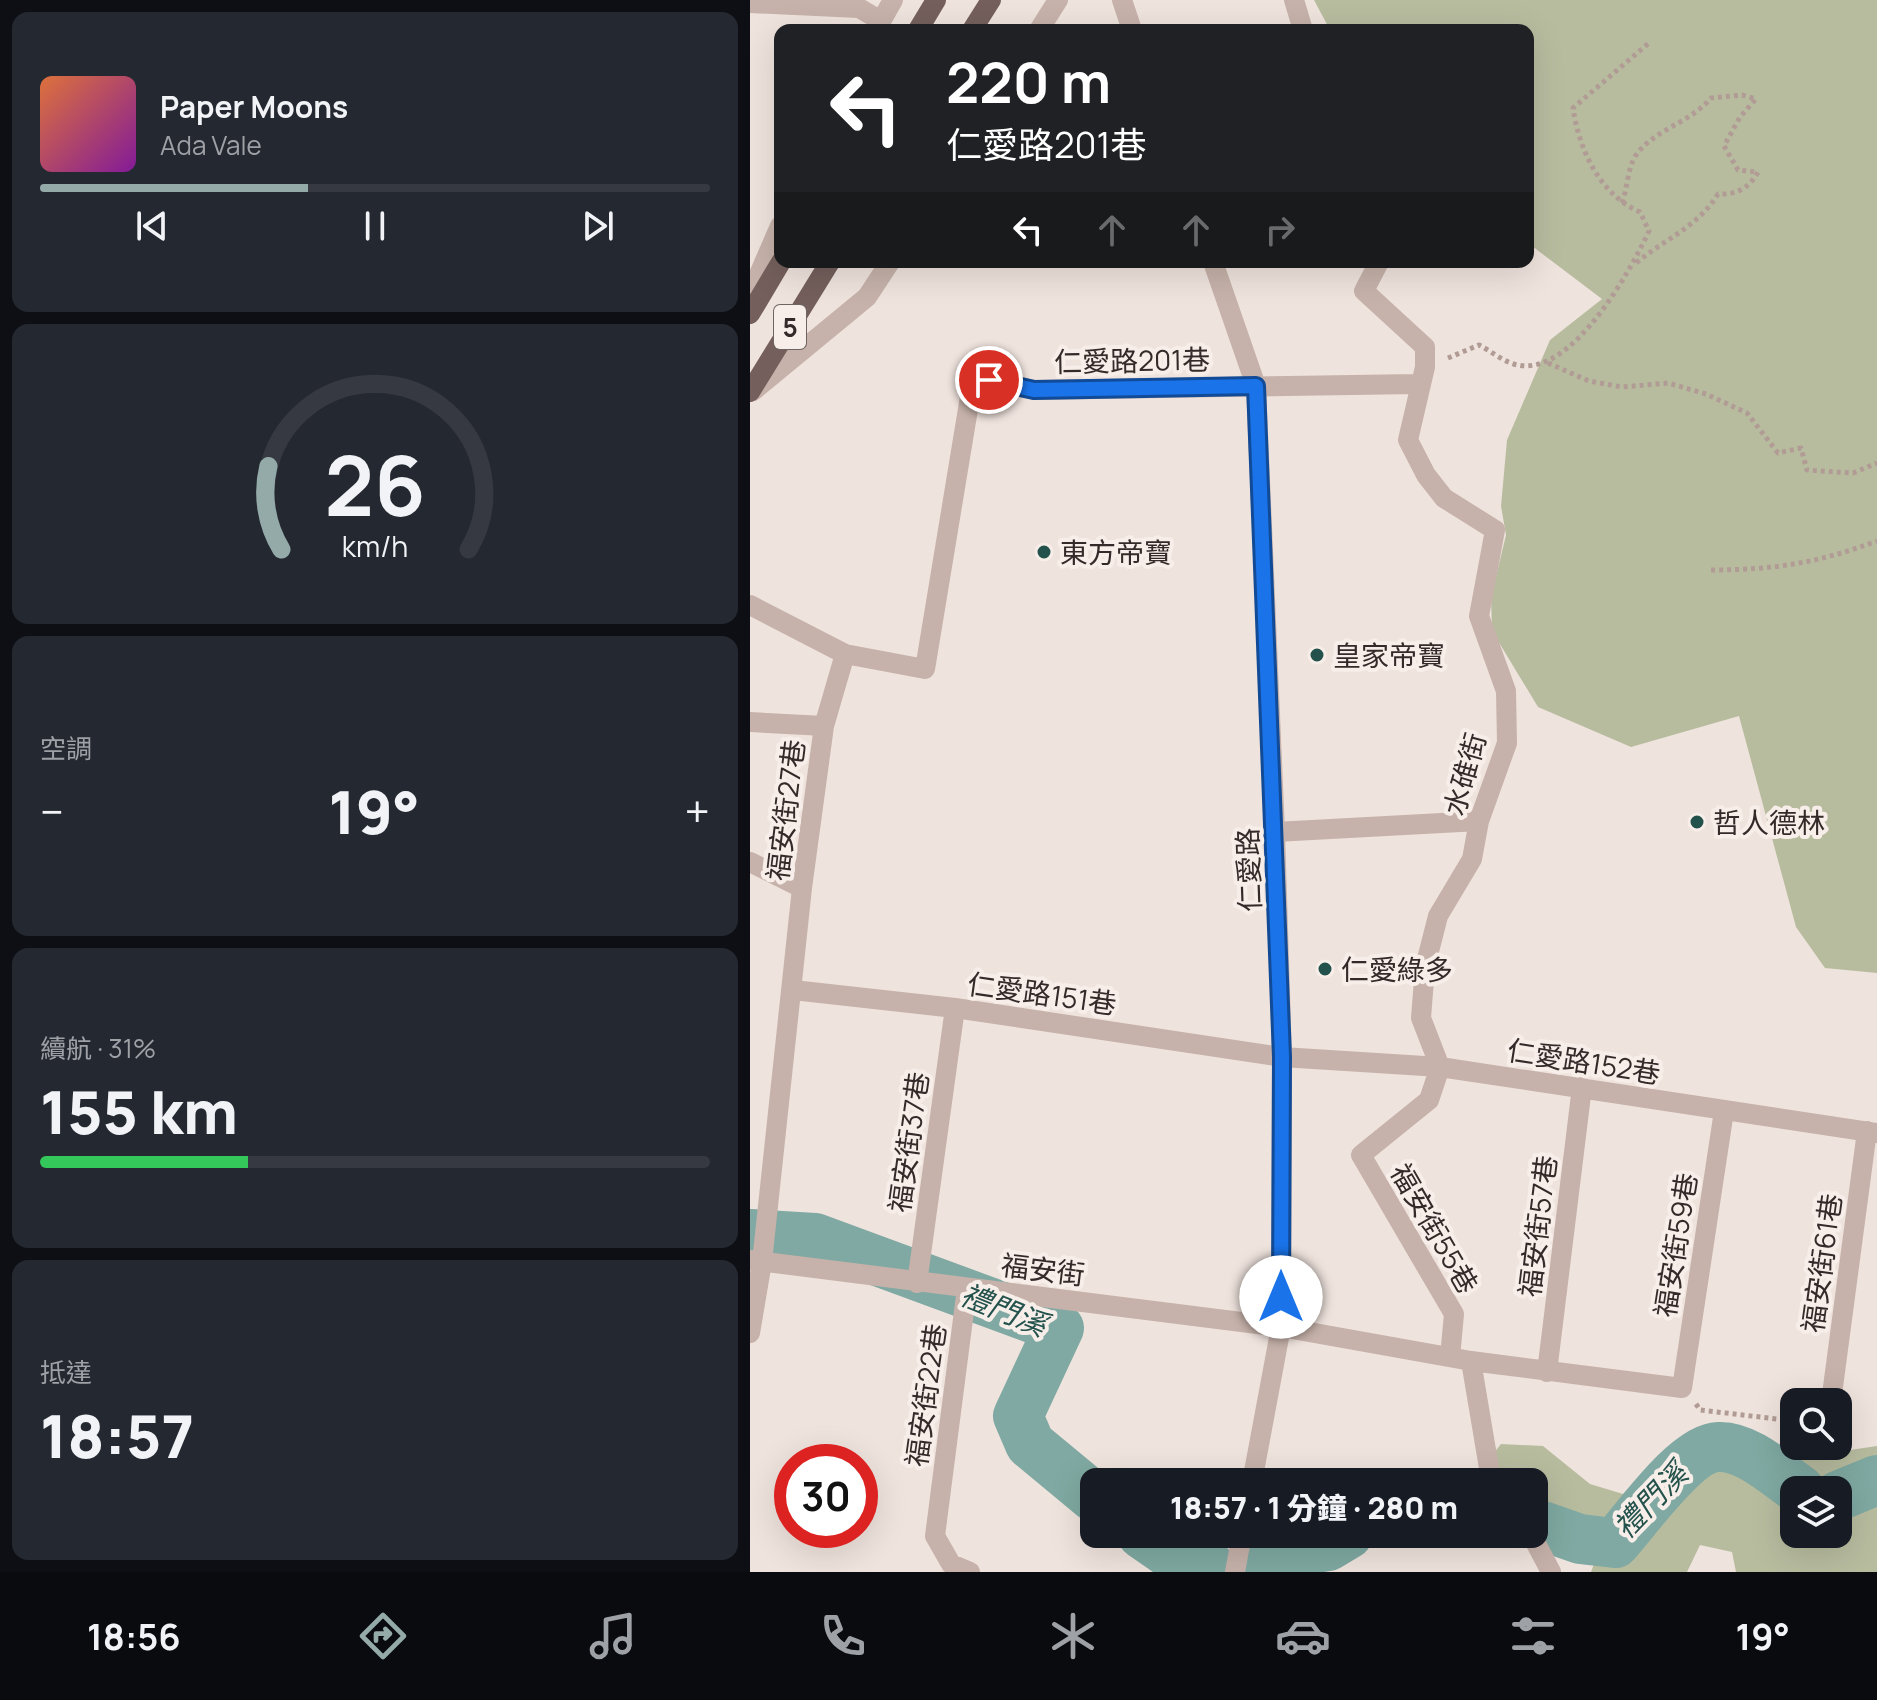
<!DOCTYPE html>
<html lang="zh-TW">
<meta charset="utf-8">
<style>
body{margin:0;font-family:Manrope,"Noto Sans TC",sans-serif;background:#242831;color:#f1f3f6;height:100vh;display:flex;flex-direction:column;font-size:30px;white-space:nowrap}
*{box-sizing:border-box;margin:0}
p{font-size:26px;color:#9ea1a6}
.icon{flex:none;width:44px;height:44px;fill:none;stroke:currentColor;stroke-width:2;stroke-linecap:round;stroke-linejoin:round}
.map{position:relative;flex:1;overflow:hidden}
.details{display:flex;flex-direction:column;gap:12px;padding:12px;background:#0d0f14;width:750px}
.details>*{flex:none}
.banner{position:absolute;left:24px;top:24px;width:760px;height:244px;border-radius:16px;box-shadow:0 8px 32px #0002;background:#202124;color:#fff;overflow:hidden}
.tools{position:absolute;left:1030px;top:1388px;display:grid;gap:16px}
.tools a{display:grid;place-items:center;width:72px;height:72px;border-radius:16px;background:#171b24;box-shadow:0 8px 32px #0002;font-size:40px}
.speed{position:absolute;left:24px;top:1444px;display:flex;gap:16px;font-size:40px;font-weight:700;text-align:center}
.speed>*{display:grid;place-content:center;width:104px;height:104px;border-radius:50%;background:#171b24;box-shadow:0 8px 32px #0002;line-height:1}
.speed .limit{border:12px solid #d22;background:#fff;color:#111}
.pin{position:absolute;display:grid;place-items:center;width:68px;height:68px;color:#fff;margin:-34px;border:4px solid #fff;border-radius:50%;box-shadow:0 2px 8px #0007}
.me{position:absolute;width:88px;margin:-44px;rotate:0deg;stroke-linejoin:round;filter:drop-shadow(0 0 6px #0008)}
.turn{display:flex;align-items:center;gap:28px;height:168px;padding:0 40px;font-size:36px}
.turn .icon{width:104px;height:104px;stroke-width:2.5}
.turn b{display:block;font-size:56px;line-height:68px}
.lanes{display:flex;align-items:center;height:76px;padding:0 40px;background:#0003;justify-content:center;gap:40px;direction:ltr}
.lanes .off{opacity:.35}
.big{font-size:60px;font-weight:800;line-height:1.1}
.details .tile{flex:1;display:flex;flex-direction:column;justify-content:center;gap:12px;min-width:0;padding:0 28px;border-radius:16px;background:#242831}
.details .dial{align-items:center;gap:0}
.dial svg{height:208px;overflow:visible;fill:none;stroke:#363941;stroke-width:7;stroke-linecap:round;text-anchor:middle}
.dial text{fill:#f1f3f6;stroke:none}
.song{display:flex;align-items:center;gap:24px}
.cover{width:96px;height:96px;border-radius:12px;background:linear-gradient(135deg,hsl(20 70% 55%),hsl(290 70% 35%))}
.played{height:8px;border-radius:4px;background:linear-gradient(90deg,#94aaa9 40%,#363941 40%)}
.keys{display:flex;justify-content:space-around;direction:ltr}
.heat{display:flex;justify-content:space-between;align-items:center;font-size:44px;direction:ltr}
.charge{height:12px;border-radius:6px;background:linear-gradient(90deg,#34c759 31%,#363941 0)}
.trip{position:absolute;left:330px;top:1468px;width:468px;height:80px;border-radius:16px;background:#171b24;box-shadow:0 8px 32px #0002;font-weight:800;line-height:80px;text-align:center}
.menu{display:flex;height:128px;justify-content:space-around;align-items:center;background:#090b0e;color:#9ea1a6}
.menu .icon{width:56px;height:56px}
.menu .current{color:#94aaa9}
.menu b{font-size:36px;color:#f1f3f6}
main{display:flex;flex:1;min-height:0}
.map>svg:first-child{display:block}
.green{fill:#b8bc9f;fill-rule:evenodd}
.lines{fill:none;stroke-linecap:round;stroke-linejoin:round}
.river{stroke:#7fa9a2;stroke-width:50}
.path{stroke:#b19c95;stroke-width:5;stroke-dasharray:4 4;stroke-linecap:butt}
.minor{stroke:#c6b2aa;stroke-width:20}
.major{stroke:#745f5c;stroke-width:20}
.route-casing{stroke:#114b97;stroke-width:20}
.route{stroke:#1a73e8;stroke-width:14}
.poi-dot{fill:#23514b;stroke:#f7eee9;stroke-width:3}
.labels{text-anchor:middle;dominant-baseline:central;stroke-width:8;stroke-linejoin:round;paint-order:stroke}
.shield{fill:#f7eee9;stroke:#6e6563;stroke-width:2}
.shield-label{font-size:26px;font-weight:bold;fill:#342a29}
.street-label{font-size:28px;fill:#342a29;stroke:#f7eee9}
.poi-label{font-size:28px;fill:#342a29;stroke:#f7eee9;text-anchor:start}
.water-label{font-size:30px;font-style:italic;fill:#23514b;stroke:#f7eee9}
</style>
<main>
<section class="details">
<div class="tile">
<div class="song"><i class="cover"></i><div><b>Paper Moons</b><p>Ada Vale</p></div></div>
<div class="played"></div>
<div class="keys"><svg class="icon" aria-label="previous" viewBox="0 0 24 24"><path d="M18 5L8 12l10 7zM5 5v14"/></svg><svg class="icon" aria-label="pause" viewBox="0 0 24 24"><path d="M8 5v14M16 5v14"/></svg><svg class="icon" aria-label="next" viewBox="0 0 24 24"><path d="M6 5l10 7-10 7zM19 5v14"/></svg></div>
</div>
<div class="tile dial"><svg viewBox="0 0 100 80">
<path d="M14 69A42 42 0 1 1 86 69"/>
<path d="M14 69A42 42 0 0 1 9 37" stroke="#94aaa9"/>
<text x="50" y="56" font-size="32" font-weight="700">26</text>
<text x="50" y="72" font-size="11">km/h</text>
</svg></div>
<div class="tile"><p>空調</p>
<div class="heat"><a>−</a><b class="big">19°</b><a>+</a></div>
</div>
<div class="tile"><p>續航 · 31%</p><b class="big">155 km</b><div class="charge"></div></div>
<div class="tile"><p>抵達</p><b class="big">18:57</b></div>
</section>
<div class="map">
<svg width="1127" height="1572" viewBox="0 0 1127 1572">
<rect width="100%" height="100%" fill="#efe3dd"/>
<!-- green -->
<path class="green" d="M 564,0 L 1127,0 L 1127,973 L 1075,968 L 1046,927 L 989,716 L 881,747 L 788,707 L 742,631 L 741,597 L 756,535 L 751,506 L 757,440 L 800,340 L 852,299 L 778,243 L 778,30 L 580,30 Z
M 940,1435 L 978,1435 L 1046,1458 L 1127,1446 L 1127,1572 L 986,1572 L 982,1552 L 950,1545 L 937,1572 L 841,1572 L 848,1553 L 838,1530 L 784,1502 L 784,1482 L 753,1482 L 742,1455 L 751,1444 L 793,1446 L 840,1484 L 873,1494 ZM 1044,1490 L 1088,1490 L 1088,1534 L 1044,1534 Z"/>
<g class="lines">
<!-- river -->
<path class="river" d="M 0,1234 L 65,1238 L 309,1328 L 268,1416 L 280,1444 L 344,1497
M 1088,1496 L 1127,1480
M 784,1523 L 830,1539 L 865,1543 C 887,1519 936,1448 968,1447 C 996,1445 1028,1475 1050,1490
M 392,1534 L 444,1570 L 460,1566
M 513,1557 L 578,1546 L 598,1534"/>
<!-- path -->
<path class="path" d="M 872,203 C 877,190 878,166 886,155 C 905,129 940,123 961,98 L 992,95 L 1006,99 L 990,117 L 974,146 L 988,170 L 1008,172 C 999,188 987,195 968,194 C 947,228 914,239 885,264
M 698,358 L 729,345 C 741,351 755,363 768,365 C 822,376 880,272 899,231 L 890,212 C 849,194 829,149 823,108 L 900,42
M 798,363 L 839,381 L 872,387 L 918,383 L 956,394 L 997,413 L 1028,453 L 1051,448 L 1057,470 L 1103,473 L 1127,463
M 961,570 C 1023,570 1068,563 1127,541
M 946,1404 L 950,1410 L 1044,1421"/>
<!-- minor -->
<path class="minor" d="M 372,0 L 382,30
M 544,0 L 553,30
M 0,3 L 109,8 L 131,21
M 126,30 L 143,0
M 289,30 L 308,0
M 463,262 L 506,386 L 525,832 L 532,1057 L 531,1327 L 502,1482
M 629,262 L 614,291 L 675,347 L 675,367 L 658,440 L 676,475 L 694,498 L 745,530 L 729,616 L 756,691 L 757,743 L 729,821 L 722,859 L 688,916 L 675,967 L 671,1018 L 690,1067 L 679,1100 L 611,1155 L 704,1314 L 700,1357
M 0,295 L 30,226
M 3,391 L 117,297 L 140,262
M 0,605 L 95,654 L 175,669 L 220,397 L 239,380 L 284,390 L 668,384
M 0,722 L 74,726
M 525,832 L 729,821
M 0,862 L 52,888
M 43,990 L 205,1008 L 532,1057 L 690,1067 L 1127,1133
M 0,1260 L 531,1327 L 721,1361 L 932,1388 L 974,1111
M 167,1283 L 205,1008
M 217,1288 L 185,1536 L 201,1564 L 220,1572
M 0,1333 L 12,1262 L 52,888 L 74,726 L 95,654
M 721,1361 L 740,1474 L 745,1482
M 797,1372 L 832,1087
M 1081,1402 L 1117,1131
M 781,1534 L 801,1572
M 485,1572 L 492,1534"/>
<!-- major -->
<path class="major" d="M 168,30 L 186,0
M 222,30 L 241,0
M 0,314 L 31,262
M 0,392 L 80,262"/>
</g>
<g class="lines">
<!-- route casing -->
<g class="route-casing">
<path id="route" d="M 239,380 L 284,390 L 506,386 L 532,1057 L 531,1297"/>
</g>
<!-- route -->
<use href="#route" class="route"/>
</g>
<!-- markers -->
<g class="poi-dot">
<circle cx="294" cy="552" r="8"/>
<circle cx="567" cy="655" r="8"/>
<circle cx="947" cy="822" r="8"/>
<circle cx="575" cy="969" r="8"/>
</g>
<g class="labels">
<!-- shield labels -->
<rect class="shield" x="24" y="305" width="32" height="44" rx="6"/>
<g class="shield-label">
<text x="40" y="327">5</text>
</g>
<!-- street labels -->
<g class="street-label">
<text transform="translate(382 360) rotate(-1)">仁愛路201巷</text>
<text transform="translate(714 774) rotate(-74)">水碓街</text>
<text transform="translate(35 810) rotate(-83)">福安街27巷</text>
<text transform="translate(498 870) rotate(-92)">仁愛路</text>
<text transform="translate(292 993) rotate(8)">仁愛路151巷</text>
<text transform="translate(834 1061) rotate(9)">仁愛路152巷</text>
<text transform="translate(158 1142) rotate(-82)">福安街37巷</text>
<text transform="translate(787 1226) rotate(-83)">福安街57巷</text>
<text transform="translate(685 1228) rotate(60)">福安街55巷</text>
<text transform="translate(925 1245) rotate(-81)">福安街59巷</text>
<text transform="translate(1071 1263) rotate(-82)">福安街61巷</text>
<text transform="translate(293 1269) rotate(7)">福安街</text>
<text transform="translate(175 1395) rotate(-82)">福安街22巷</text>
</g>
<!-- poi labels -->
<g class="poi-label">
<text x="310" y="552">東方帝寶</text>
<text x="583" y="655">皇家帝寶</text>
<text x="963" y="822">哲人德林</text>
<text x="591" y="969">仁愛綠多</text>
</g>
<!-- water labels -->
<g class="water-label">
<text transform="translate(254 1309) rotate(22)">禮門溪</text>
<text transform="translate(900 1500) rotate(-46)">禮門溪</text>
</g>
</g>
</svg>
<div class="tools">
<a><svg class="icon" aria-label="search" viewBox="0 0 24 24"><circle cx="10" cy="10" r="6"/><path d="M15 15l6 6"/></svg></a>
<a><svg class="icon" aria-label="layers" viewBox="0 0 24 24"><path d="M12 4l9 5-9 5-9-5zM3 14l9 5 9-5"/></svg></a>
</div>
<div class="speed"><div class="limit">30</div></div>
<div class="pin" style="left:239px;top:380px;background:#d93025"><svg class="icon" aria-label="arrive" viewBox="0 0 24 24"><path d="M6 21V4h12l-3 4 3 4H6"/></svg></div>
<svg class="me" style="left:531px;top:1297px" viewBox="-20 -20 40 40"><circle r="19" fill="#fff"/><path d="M0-13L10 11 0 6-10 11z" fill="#1a73e8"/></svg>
<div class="trip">18:57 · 1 分鐘 · 280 m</div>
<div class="banner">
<div class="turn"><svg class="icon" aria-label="left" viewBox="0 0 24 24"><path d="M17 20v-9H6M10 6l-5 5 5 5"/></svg><div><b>220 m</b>仁愛路201巷</div></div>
<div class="lanes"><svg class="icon" aria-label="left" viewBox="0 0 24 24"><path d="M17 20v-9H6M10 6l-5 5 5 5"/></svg><svg class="icon off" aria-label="ahead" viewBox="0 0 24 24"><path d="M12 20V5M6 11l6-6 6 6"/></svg><svg class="icon off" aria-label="ahead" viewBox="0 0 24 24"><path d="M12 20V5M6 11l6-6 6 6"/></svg><svg class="icon off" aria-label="right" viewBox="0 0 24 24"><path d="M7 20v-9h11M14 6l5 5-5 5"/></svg></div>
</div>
</div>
</main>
<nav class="menu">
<b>18:56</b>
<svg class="icon current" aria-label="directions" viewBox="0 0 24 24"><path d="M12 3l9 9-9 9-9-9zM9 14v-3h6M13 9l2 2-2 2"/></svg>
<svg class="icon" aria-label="music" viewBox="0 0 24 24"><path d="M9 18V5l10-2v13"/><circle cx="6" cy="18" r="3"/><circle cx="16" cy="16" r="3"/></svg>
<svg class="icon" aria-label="phone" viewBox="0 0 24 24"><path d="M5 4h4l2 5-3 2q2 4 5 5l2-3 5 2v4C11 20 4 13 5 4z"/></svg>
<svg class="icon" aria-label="climate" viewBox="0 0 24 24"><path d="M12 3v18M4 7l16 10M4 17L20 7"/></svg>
<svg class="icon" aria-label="car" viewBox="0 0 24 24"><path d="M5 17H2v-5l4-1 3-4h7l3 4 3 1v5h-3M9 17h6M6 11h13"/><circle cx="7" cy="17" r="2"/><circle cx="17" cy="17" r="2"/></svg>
<svg class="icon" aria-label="filters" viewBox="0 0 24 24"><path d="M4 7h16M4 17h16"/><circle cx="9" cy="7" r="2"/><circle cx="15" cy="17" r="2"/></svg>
<b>19°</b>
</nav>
